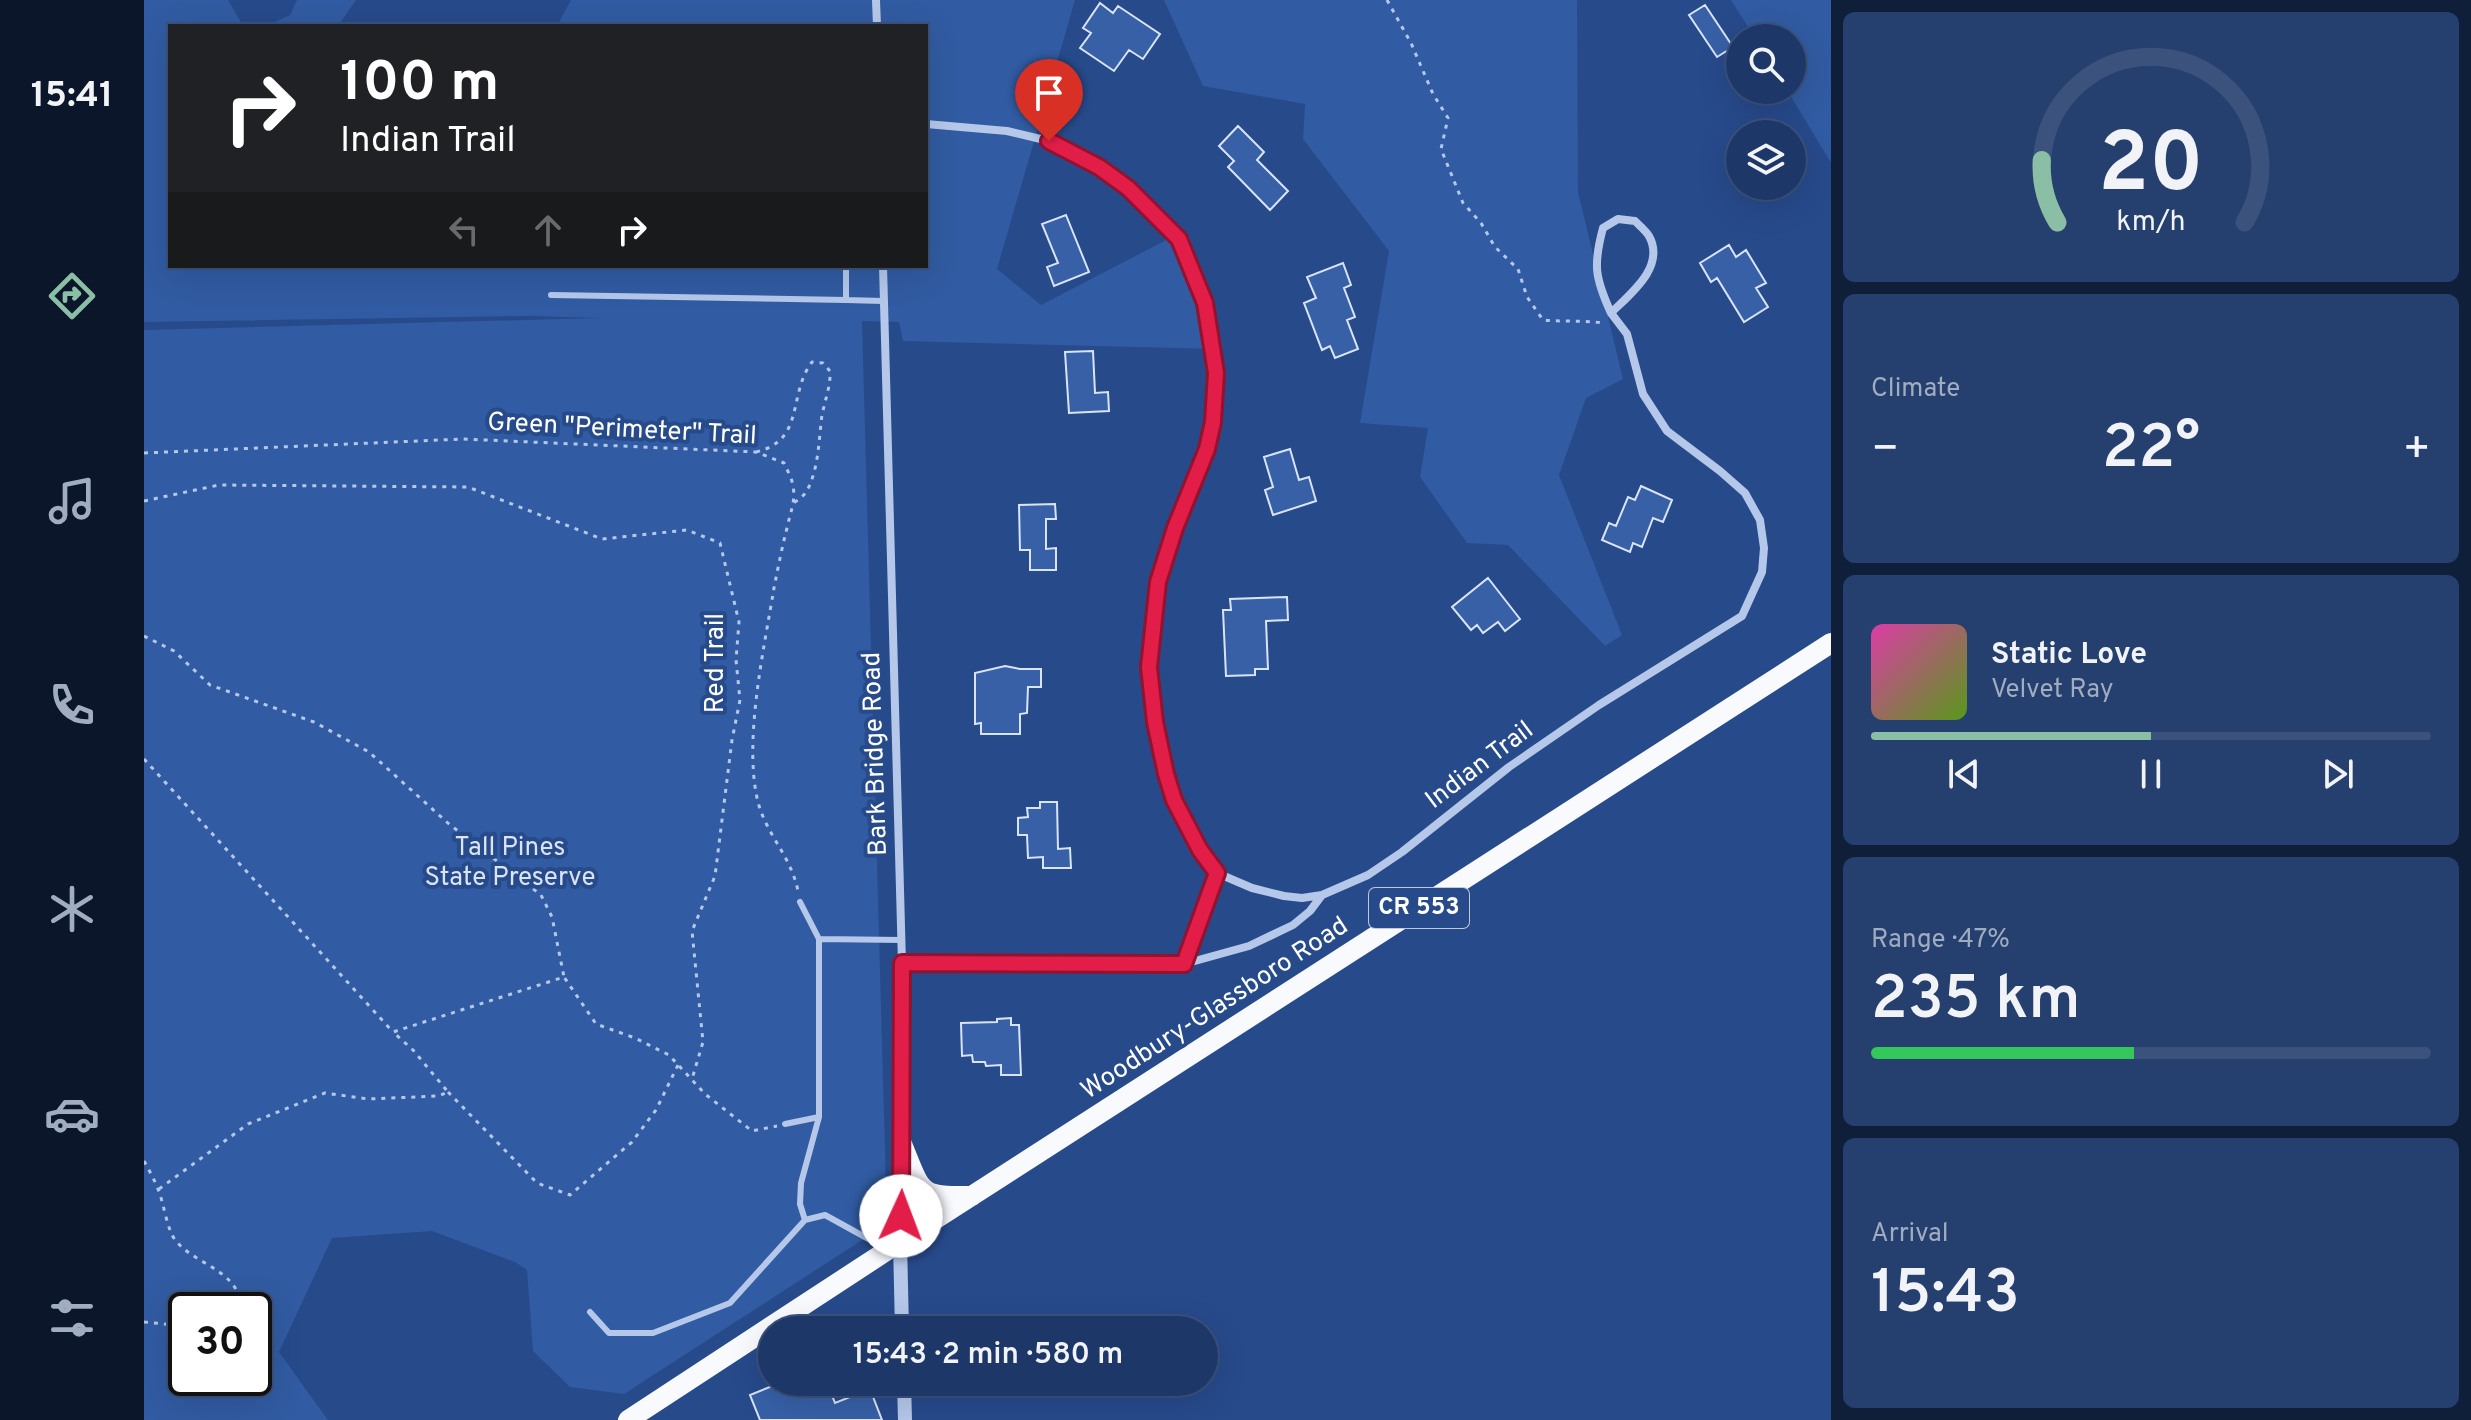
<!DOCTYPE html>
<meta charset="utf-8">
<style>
body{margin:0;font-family:Overpass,sans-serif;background:#253f6e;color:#f1f3f6;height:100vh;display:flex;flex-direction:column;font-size:30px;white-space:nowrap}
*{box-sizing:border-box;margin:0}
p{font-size:26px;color:#a0acc0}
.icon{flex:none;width:44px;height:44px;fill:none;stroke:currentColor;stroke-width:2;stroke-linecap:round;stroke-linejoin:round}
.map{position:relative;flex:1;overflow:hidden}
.panel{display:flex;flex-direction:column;gap:12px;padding:12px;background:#101f39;width:640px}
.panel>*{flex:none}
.hud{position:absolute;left:24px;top:24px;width:760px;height:244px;border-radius:0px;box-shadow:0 8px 32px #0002,0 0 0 2px #3b527c;background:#202124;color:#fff;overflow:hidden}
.controls{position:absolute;left:1582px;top:24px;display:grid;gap:16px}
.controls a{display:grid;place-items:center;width:80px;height:80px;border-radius:50%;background:#1d3868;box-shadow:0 8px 32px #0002,0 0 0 2px #3b527c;font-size:40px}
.speed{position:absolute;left:24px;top:1292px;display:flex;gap:16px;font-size:40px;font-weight:700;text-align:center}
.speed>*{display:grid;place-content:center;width:104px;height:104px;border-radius:50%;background:#1d3868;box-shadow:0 8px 32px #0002,0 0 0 2px #3b527c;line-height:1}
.speed .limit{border:4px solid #111;border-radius:12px;background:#fff;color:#111}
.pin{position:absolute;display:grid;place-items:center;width:68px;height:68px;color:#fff;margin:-82px -34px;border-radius:50% 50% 50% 0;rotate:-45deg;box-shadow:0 0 8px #0007}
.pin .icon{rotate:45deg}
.me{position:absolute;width:88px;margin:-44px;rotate:2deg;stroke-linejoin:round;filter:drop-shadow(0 0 6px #0008)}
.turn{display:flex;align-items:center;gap:28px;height:168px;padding:0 40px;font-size:36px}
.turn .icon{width:104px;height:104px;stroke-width:2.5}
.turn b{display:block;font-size:56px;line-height:68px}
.lanes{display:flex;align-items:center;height:76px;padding:0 40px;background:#0003;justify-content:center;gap:40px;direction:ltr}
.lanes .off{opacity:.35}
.big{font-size:60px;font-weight:600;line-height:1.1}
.panel .tile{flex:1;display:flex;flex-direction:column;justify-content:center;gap:12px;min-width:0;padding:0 28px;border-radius:12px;background:#253f6e}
.panel .dial{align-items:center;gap:0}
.dial svg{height:208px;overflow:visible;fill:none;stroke:#3b527c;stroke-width:7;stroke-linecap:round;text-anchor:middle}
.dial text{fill:#f1f3f6;stroke:none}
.song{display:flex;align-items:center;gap:24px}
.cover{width:96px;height:96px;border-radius:12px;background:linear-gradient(135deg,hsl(320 70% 55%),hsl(90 70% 35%))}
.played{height:8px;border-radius:4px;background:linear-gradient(90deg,#8abfa5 50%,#3b527c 50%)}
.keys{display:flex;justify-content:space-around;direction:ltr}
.heat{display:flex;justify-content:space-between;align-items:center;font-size:44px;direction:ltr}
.charge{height:12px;border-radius:6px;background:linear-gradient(90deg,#34c759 47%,#3b527c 0)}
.trip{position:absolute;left:614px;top:1316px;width:460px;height:80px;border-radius:40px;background:#1d3868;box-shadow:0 8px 32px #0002,0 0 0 2px #3b527c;font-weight:600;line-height:80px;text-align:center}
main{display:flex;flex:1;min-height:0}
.menu{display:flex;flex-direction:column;width:144px;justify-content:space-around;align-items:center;background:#0c162a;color:#a0acc0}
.menu .icon{width:56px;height:56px}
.menu .active{color:#8abfa5}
.menu b{font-size:36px;color:#f1f3f6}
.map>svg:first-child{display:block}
.green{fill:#315ba2;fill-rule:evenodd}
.building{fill:#3760a7;stroke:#d9e4f8;stroke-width:2}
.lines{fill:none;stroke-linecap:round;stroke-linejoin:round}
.path{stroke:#b5c8ea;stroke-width:3;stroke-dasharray:4 6;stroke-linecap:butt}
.service{stroke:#b5c8ea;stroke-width:6}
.minor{stroke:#b5c8ea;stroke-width:8}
.tertiary{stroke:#b5c8ea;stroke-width:14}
.primary{stroke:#f8fafe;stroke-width:20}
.route-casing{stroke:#92132f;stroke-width:20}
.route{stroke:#e11d48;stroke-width:14}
.labels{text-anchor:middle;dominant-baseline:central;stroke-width:8;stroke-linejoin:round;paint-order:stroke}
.shield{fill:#274a8b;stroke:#bec9dc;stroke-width:2}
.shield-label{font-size:24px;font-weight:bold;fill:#fff}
.street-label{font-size:26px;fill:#fff;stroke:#274a8b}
.park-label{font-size:26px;fill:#d9e4f8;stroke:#274a8b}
</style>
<main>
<nav class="menu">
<b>15:41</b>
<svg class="icon active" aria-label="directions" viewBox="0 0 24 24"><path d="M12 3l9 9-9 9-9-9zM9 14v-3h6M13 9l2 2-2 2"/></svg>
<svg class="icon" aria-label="music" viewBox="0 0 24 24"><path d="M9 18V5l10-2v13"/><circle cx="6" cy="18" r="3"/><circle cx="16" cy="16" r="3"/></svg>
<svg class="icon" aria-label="phone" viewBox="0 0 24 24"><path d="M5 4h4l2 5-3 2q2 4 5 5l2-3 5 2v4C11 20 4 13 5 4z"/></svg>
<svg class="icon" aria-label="climate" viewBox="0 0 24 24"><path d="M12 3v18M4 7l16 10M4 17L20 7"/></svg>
<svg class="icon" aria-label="car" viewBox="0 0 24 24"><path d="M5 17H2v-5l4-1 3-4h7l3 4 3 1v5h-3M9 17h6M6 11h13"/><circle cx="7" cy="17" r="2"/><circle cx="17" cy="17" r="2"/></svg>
<svg class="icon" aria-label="filters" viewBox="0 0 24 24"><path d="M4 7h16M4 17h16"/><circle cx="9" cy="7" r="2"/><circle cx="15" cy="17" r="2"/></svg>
</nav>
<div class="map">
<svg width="1687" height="1420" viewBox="0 0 1687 1420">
<rect width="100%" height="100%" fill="#274a8b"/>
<!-- green -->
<path class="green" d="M 0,0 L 84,0 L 99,26 L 26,26 L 26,266 L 782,266 L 782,26 L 413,26 L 427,0 L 931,0 L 853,269 L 897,305 L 1028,237 L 1071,349 L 759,341 L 755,322 L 718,321 L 743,1224 L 480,1394 L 426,1387 L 389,1351 L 383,1270 L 371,1262 L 288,1231 L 188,1238 L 135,1352 L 184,1420 L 0,1420 L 0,330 L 455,318 L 386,316 L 0,322 ZM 42,1310 L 110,1310 L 110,1378 L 42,1378 Z
M 153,0 L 212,0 L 194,26 L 122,26 L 146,15 Z
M 1020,0 L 1433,0 L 1434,192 L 1479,379 L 1442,398 L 1415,475 L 1478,635 L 1461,646 L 1364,545 L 1323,543 L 1276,477 L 1284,428 L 1216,423 L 1245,251 L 1159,139 L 1161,104 L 1059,86 Z
M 1587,0 L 1687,0 L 1687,163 L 1643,90 L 1648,90 L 1648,38 L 1611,38 Z"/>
<!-- building -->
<path class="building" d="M 956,3 L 969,13 L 974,6 L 1016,34 L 999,59 L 985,50 L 970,71 L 936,48 L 947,33 L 939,28 Z
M 1561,5 L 1589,47 L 1573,57 L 1545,15 Z
M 1094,126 L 1120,152 L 1113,160 L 1144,191 L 1126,210 L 1084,167 L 1090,161 L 1075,146 Z
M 922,215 L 945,272 L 910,286 L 903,267 L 914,263 L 898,224 Z
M 1585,245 L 1592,257 L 1602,250 L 1622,283 L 1612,288 L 1624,307 L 1600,322 L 1573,278 L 1567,282 L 1556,263 Z
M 1199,263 L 1207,285 L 1200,288 L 1211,317 L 1203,320 L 1214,349 L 1191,358 L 1186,346 L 1178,350 L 1160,303 L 1172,298 L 1163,277 Z
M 949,351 L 951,393 L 964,392 L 965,411 L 925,413 L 921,352 Z
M 1146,449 L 1155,480 L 1165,477 L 1172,501 L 1129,515 L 1121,490 L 1129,487 L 1120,457 Z
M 1497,486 L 1528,500 L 1519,522 L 1509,518 L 1498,547 L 1489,543 L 1486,552 L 1458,540 L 1465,523 L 1472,526 L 1484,497 L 1491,500 Z
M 911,504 L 912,519 L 902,519 L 902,549 L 912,548 L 912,570 L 886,570 L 886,550 L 876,550 L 875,505 Z
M 1344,578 L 1376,619 L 1361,631 L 1354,622 L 1339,633 L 1333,625 L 1327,630 L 1308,607 Z
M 1143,597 L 1144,620 L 1122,621 L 1124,669 L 1111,669 L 1111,675 L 1082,676 L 1079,610 L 1087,610 L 1086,599 Z
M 861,666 L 876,669 L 897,669 L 897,687 L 884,687 L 883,713 L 876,714 L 876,734 L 837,734 L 837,723 L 831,724 L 831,673 Z
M 896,802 L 913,802 L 914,849 L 926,848 L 927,868 L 899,868 L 899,857 L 884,858 L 883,835 L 874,835 L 874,818 L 884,817 L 883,808 L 896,808 Z
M 867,1018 L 867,1025 L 875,1025 L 877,1075 L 857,1075 L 857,1065 L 842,1066 L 841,1062 L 829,1062 L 828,1055 L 818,1056 L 817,1023 L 853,1022 L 853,1019 Z
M 638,1382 L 683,1382 L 691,1403 L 726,1389 L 738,1420 L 616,1420 L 606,1395 Z"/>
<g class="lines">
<!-- path -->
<path class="path" d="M 1243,0 L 1267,43 L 1289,94 L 1304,118 L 1297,149 L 1319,203 L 1337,223 L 1351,247 L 1374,269 L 1383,297 L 1399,320 C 1419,322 1439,320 1459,323
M 612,452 C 662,440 643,395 668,362 L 679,363 L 686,371 C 687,385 681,400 678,415 C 675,437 675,463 666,484 C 663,493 657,499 649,503
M 0,453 L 319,439 L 612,452 L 640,463 C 643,470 648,478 649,486 C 652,501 646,513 643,528 C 638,547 634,568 630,588 C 620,649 599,742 614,802 C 622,834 647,856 654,891
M 0,501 L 75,485 L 324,487 L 458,539 L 543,530 L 576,543 L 595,622 L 592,660 L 596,700 L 588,740 L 571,876 L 548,931 L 559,1042 L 548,1079
M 0,636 L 30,651 L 66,685 L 170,722 L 225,752 L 305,824 L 397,895 L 408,917 L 420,977
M 0,759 L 249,1032
M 304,1092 L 393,1183 L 426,1195 L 488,1142 L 512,1110 L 534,1065
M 0,1161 C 5,1170 10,1179 14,1189 C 20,1203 23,1231 32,1241 C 54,1267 95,1269 98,1310
M 15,1189 L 104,1124 L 181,1093 L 224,1099 L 294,1096 L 304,1092 L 269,1050 L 249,1032 L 420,977 L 452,1024 L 491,1038 L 525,1055 L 561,1094 L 608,1131 L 633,1126
M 0,1322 L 42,1326"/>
<!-- service -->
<path class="service" d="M 702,266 L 702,300 L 739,301
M 407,295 L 702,300
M 656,902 L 675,939 L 675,1117 L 657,1183 L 656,1204 L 661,1220
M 675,939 L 758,940
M 641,1124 L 675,1117
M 446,1312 L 465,1333 L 509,1333 L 586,1303 L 661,1220 L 681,1215 L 741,1248"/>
<!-- minor -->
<path class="minor" d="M 732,0 L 733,26
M 782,124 L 863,131 L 905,141 L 955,167 L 984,188 L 1035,239 L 1061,303 L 1072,373 L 1069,422 L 1063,449 L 1023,551 L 1014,582 L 1005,651 L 1005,667 L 1011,722 L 1022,774 L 1030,800 L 1056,850 L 1073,873 L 1108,888 L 1140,896 L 1158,898 L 1178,895
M 1474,219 L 1491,221 C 1495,225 1502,231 1505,236 C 1522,267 1486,294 1467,313 C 1451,278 1449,265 1459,228 Z
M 739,266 L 758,963 L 758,1145
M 758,963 L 1040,964 L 1105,946 L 1149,925 L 1166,911 L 1178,895 L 1224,875 L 1258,852 L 1365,767 L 1455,705 L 1598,616 L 1618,572 L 1620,548 L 1616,520 L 1601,493 L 1576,471 L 1523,431 L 1499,394 L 1483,334 L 1467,313
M 1040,964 L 1073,873
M 756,1241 L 758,1162"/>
<!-- tertiary -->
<path class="tertiary" d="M 756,1242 L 758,1330
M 760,1382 L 761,1420"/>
<!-- primary -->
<path class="primary" d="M 758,1144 C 778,1193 774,1197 828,1196
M 484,1420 L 756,1242 L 1687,643"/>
</g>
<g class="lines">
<!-- route casing -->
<g class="route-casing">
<path id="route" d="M 757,1216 L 758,963 L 1040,964 L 1073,873 L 1056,850 L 1030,800 L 1022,774 L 1011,722 L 1005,667 L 1014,582 L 1031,528 L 1063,449 L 1069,422 L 1072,373 L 1061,303 L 1035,239 L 984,188 L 955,167 L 905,141"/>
</g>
<!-- route -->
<use href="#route" class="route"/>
</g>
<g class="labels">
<!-- shield labels -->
<rect class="shield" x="1225" y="888" width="100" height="40" rx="6"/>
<g class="shield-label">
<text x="1275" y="908">CR 553</text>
</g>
<!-- street labels -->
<g class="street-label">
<text transform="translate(478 430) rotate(3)">Green "Perimeter" Trail</text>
<text transform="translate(572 663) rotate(-90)">Red Trail</text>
<text transform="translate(732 754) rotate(-92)">Bark Bridge Road</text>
<text transform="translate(1336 766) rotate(-37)">Indian Trail</text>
<text transform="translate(1071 1009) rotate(-33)">Woodbury-Glassboro Road</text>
</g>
<!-- park labels -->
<g class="park-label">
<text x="366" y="848">Tall Pines<tspan x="366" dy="30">State Preserve</tspan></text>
</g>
</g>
</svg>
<div class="controls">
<a><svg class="icon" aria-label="search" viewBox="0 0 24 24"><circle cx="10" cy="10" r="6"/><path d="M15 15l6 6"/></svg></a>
<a><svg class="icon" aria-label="layers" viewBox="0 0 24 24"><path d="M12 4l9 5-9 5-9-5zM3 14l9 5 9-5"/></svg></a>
</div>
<div class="speed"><div class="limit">30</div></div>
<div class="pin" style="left:905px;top:141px;background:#d93025"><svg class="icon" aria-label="arrive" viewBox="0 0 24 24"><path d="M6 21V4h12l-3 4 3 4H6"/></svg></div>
<svg class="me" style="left:757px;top:1216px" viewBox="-20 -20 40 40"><circle r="19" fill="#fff"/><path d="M0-13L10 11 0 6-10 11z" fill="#e11d48"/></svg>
<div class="trip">15:43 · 2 min · 580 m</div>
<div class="hud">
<div class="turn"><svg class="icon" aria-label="right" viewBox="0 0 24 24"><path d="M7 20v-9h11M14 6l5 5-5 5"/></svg><div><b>100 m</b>Indian Trail</div></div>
<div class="lanes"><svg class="icon off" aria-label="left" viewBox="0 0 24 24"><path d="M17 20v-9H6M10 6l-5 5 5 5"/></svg><svg class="icon off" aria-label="ahead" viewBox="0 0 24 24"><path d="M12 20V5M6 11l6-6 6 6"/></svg><svg class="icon" aria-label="right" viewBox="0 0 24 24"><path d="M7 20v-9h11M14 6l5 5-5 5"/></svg></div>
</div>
</div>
<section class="panel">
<div class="tile dial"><svg viewBox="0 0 100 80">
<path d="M14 69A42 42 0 1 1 86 69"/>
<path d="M14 69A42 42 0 0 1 8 45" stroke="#8abfa5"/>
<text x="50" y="56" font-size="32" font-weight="700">20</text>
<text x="50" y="72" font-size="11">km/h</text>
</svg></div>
<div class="tile"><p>Climate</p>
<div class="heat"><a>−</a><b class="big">22°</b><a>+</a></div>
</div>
<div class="tile">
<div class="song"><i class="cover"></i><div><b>Static Love</b><p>Velvet Ray</p></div></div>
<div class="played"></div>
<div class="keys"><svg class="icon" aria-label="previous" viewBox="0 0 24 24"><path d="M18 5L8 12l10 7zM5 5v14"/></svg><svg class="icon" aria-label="pause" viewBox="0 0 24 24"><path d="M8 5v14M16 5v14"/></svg><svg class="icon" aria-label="next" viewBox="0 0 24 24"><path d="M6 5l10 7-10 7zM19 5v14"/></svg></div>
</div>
<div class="tile"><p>Range · 47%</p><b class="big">235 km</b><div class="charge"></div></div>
<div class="tile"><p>Arrival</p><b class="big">15:43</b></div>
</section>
</main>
